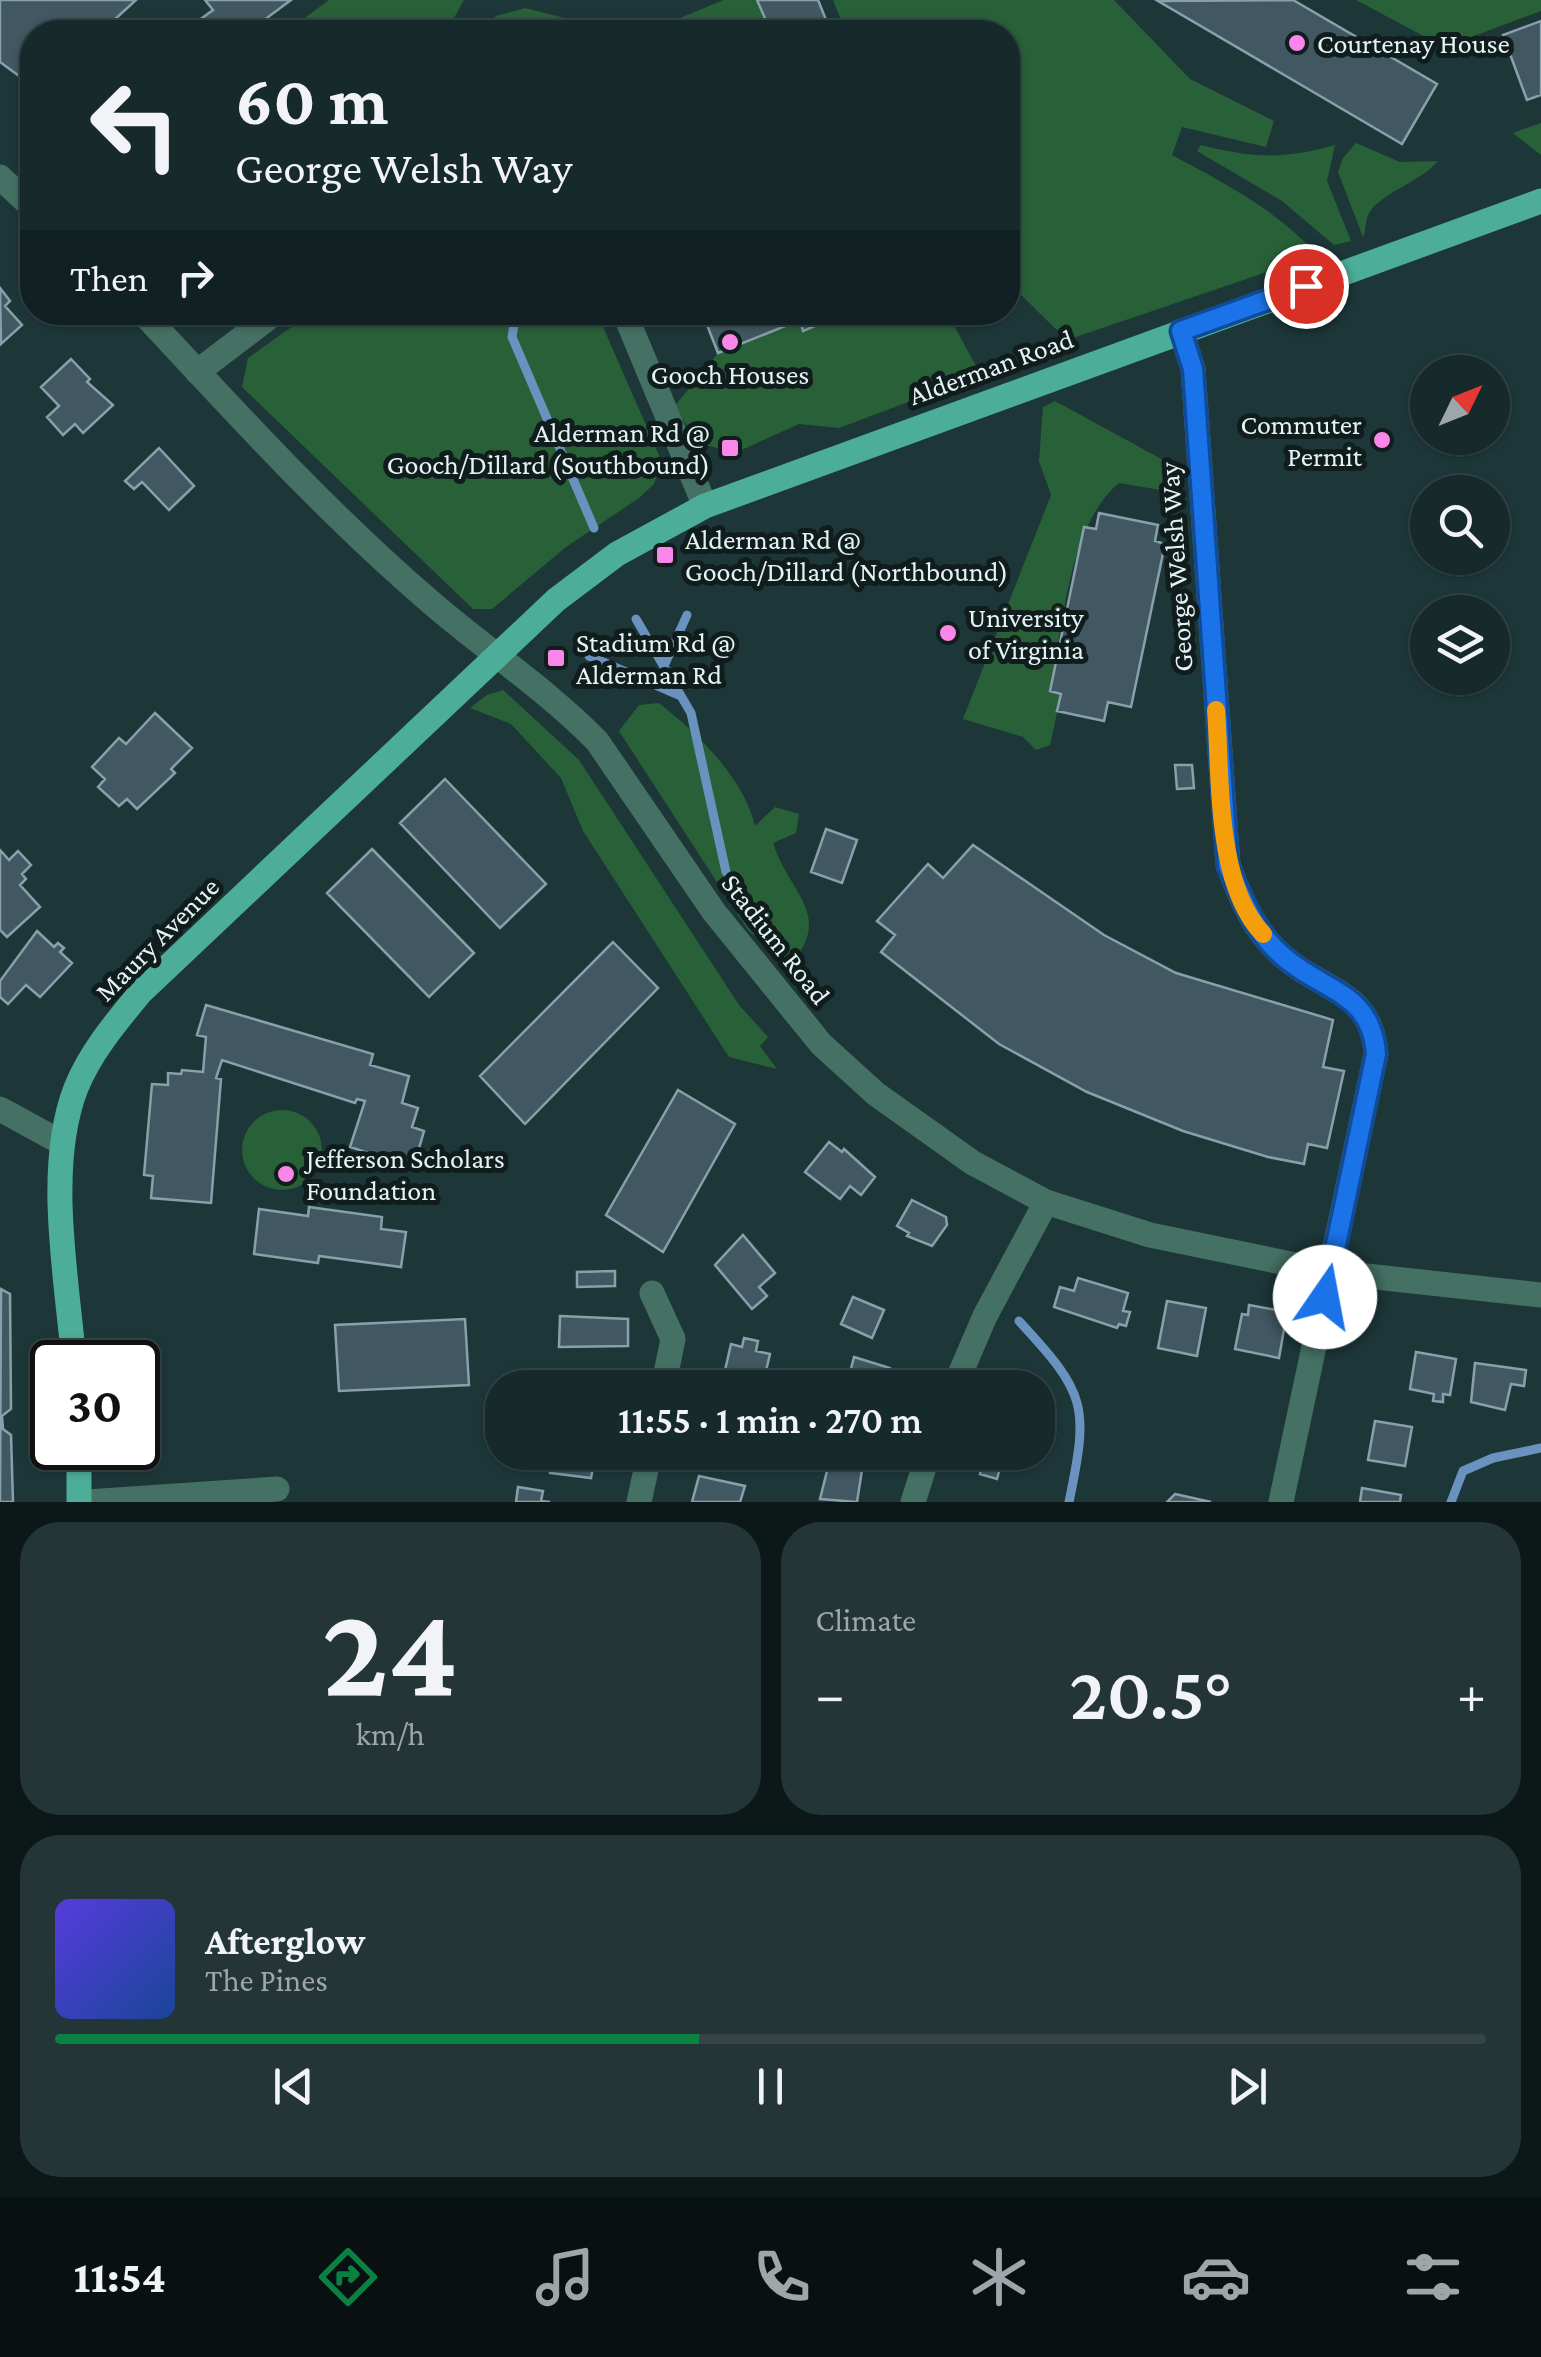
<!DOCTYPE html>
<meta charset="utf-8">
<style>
body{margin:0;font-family:"Crimson Pro",serif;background:#233537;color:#f1f3f6;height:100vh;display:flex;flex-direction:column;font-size:38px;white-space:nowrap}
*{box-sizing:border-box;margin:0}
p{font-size:32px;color:#9ea6a9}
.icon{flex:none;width:55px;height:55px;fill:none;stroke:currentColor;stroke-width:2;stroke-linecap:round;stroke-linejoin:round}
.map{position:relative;height:1502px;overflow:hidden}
.drawer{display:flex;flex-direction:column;gap:20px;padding:20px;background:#0c1718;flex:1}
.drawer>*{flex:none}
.guide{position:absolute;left:20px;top:20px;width:1000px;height:305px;border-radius:40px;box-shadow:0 2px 8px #0004,0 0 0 2px #354547;background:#16292b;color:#f1f3f6;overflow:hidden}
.needle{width:65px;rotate:47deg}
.buttons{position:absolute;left:1410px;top:355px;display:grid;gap:20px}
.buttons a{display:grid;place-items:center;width:100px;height:100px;border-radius:50%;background:#16292b;box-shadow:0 2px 8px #0004,0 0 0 2px #354547;font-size:50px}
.speed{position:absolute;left:30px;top:1340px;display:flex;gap:20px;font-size:50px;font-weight:700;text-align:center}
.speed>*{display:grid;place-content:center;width:130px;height:130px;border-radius:50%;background:#16292b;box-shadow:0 2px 8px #0004,0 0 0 2px #354547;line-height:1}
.speed .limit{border:5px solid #111;border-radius:15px;background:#fff;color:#111}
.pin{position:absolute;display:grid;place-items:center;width:85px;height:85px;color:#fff;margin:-42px;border:5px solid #fff;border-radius:50%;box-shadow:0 2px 10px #0007}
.me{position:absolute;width:110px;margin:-55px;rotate:12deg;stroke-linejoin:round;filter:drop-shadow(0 0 8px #0008)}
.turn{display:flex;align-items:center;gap:35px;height:210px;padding:0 50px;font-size:45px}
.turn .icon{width:130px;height:130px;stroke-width:2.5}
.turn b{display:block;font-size:70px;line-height:85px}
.then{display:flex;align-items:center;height:95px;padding:0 50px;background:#0003;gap:20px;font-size:38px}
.big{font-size:75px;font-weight:600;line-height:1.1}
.drawer .card{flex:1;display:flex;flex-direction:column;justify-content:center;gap:15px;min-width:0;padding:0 35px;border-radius:40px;background:#233537}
.drawer .dial{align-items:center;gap:0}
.dial b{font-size:130px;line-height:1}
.song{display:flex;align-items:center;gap:30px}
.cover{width:120px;height:120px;border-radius:15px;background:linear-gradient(135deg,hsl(250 70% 55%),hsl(220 70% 35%))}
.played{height:10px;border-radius:5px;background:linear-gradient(90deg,#0b8043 45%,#354547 45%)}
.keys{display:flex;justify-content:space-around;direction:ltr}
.heat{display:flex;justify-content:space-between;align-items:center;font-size:55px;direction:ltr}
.drawer .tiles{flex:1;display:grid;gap:20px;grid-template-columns:1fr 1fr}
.card:last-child{grid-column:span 2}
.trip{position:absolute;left:485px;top:1370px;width:570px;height:100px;border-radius:40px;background:#16292b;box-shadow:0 2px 8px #0004,0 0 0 2px #354547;font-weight:600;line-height:100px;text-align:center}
.dock{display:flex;height:160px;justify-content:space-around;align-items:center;background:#091011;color:#9ea6a9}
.dock .icon{width:70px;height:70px}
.dock .active{color:#0b8043}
.dock b{font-size:45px;color:#f1f3f6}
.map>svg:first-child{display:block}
.green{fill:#286137}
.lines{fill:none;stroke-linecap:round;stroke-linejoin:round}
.stream{stroke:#6992bf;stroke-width:9}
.building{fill:#415762;stroke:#88a0ac;stroke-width:2.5}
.minor{stroke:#457165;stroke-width:25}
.major{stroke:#4cae98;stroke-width:25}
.route-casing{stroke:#114b97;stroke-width:25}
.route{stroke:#1a73e8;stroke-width:18}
.slow{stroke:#f59e0b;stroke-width:18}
.poi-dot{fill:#f987e9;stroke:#111c1d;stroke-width:4}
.labels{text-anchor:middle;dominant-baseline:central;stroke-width:10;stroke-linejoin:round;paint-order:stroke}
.poi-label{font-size:28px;fill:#e4f3f4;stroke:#111c1d;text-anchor:start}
.street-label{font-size:28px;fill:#e4f3f4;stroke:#111c1d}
</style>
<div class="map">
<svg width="1541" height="1502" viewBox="0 0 1541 1502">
<rect width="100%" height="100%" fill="#1d3739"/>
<!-- green -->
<path class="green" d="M 329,0 L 464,0 L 446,32 L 306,32 L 298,23 Z
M 724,0 L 757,0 L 770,32 L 685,32 L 680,18 Z
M 833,0 L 1114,0 L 1190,79 L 1274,121 L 1266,147 L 1182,127 L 1172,155 C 1226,184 1273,208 1316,253 L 1307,258 L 1305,252 L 1292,255 L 1293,263 L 1067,340 L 1014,288 L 1011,233 L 1008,231 L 1008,32 L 846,32 Z
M 1356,0 L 1541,0 L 1541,11 L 1444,47 Z
M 525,8 L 620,32 L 482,32 L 496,16 Z
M 1541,123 L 1541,155 L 1513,133 Z
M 1356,143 L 1400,162 L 1438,161 C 1421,182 1378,194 1368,215 C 1365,222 1366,231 1363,237 L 1338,172 L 1343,158 Z
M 1201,145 C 1253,158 1282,160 1335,145 L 1327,181 L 1351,241 L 1334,245 L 1282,201 L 1197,151 Z
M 311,313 L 597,313 L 662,462 L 654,484 L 639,498 L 566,547 L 492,609 L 473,609 L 242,387 L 248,358 Z
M 848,313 L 947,313 L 976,366 L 972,378 L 839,428 L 799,424 L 735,453 L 699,443 L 674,407 L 718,353 L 800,320 L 804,330 Z
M 1055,401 L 1165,461 L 1161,490 L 1119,483 C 1068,525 1063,627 1050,691 L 1061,694 L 1050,745 L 1036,750 L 1023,737 L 963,719 L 1051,495 L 1039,461 L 1043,407 Z
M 503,690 L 579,760 L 739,1005 L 768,1037 L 760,1046 L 777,1069 L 729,1057 L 583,831 L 561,778 L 511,724 L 470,708 L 487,695 Z
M 659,703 C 697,733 744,778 755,826 L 775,807 L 799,814 L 796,833 L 773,843 C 789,894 836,916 788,966 L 748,930 L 619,731 L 639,705 Z
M242 1150a40 40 0 1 1 80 0a40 40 0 1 1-80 0Z"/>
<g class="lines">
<!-- stream -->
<path class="stream" d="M 516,312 L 512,337 L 594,528
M 636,619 L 691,713 L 726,872
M 589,656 L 681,696
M 664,666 L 687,615
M 1019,1321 C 1087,1394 1089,1406 1069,1502
M 1451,1502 L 1463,1471 L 1493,1458 L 1541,1448"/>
</g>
<!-- building -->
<path class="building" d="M 0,0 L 136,0 L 101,32 L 90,32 L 81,23 L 71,32 L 32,32 L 32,68 L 22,78 L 0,62 Z
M 205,0 L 291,0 L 248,32 L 183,32 L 213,10 Z
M 757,0 L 818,0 L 831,32 L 771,32 Z
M 1293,0 L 1437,84 L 1402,144 L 1158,1 Z
M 1541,21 L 1541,95 L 1527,100 L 1503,35 Z
M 0,288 L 10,301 L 5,306 L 22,325 L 1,344 Z
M 702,312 L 848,312 L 803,331 L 800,320 L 718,353 Z
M 71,359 L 90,379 L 87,382 L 113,405 L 83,433 L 75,424 L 63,435 L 47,417 L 59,406 L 41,387 Z
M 159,448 L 194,486 L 169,510 L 142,482 L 134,489 L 125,481 Z
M 1099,513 L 1158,525 L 1155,541 L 1165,544 L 1131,707 L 1108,702 L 1104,721 L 1057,711 L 1061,694 L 1050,691 L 1084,527 L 1096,529 Z
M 155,713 L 192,748 L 171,769 L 175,773 L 137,809 L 127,799 L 119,806 L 98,787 L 105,779 L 92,767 L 119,738 L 126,744 Z
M 1175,765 L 1192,765 L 1194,788 L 1177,789 Z
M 445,779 L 546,884 L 500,928 L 400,823 Z
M 826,829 L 857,840 L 842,883 L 811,872 Z
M 973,845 L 1104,935 L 1176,973 L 1333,1020 L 1323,1067 L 1344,1071 L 1327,1148 L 1308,1144 L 1304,1164 L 1268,1157 L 1183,1131 L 1087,1092 L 999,1044 L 881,952 L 895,935 L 877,921 L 928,864 L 943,878 Z
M 372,849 L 474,953 L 429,997 L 327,893 Z
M 0,850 L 9,860 L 18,851 L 31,865 L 22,874 L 26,879 L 20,885 L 40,907 L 7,937 L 0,930 Z
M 37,931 L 54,947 L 58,943 L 64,948 L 60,952 L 72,963 L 40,997 L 26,985 L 8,1004 L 0,997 L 0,981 Z
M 613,942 L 658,988 L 525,1124 L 480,1076 Z
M 206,1005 L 373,1054 L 370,1065 L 409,1076 L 402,1103 L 418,1108 L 412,1127 L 424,1131 L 415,1162 L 401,1157 L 399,1163 L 350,1147 L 365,1101 L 357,1099 L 355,1103 L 222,1060 L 216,1078 L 221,1079 L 211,1203 L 151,1198 L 153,1176 L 144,1175 L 152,1084 L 168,1085 L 168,1073 L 181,1074 L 182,1070 L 203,1072 L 206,1037 L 197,1035 Z
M 678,1090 L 735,1124 L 663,1252 L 606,1215 Z
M 829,1142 L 842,1152 L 844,1149 L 875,1177 L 861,1195 L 850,1186 L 840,1199 L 805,1172 Z
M 912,1200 L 946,1217 L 947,1225 L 932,1246 L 907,1236 L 909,1233 L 897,1226 Z
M 309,1207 L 382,1217 L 381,1229 L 406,1232 L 401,1267 L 319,1256 L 318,1263 L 254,1254 L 259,1209 L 308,1216 Z
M 743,1235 L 775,1273 L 759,1287 L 767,1296 L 752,1309 L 715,1265 Z
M 615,1271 L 615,1286 L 577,1287 L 577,1272 Z
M 1078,1278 L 1128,1293 L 1123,1311 L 1130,1312 L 1126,1326 L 1119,1324 L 1117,1328 L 1054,1307 L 1060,1287 L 1074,1291 Z
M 1,1289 L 10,1294 L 11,1409 L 2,1416 L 3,1429 L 11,1435 L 13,1502 L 0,1502 Z
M 853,1297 L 884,1310 L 872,1338 L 841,1324 Z
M 1167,1301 L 1206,1308 L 1197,1356 L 1158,1348 Z
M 1249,1305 L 1287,1312 L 1279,1358 L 1235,1349 L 1242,1314 L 1248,1315 Z
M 560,1316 L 628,1319 L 628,1346 L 559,1347 Z
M 465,1319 L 469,1385 L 339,1391 L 335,1325 Z
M 744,1338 L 758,1341 L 756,1351 L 770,1354 L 762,1388 L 721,1388 L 731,1344 L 742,1347 Z
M 1416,1352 L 1456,1359 L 1450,1395 L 1443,1394 L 1443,1402 L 1433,1401 L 1434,1394 L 1410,1389 Z
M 854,1357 L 890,1368 L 886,1384 L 891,1388 L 846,1388 Z
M 1475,1363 L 1526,1370 L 1524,1386 L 1511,1384 L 1505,1410 L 1471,1402 Z
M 569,1374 L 609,1379 L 608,1385 L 618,1388 L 567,1388 Z
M 1375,1421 L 1412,1427 L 1405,1466 L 1368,1460 Z
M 552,1452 L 610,1452 L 609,1463 L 594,1462 L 591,1478 L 550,1473 Z
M 706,1452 L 755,1452 L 753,1462 Z
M 984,1452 L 1015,1452 L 1011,1467 L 1001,1464 L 997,1479 L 980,1474 Z
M 829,1463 L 862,1470 L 857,1502 L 820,1499 Z
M 699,1476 L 745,1486 L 740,1502 L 692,1502 Z
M 518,1487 L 543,1491 L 541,1501 L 550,1502 L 516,1502 Z
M 1362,1488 L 1401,1495 L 1400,1502 L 1360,1502 Z
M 1175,1494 L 1211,1502 L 1167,1502 Z"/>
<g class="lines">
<!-- minor -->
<path class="minor" d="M 0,177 L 32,207
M 142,312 C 234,411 325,511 427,599 C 483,648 545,688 597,741 L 714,912 L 821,1044 L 876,1094 L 973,1163 L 1046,1202 L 1150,1235 L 1330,1272 L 1541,1295
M 624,312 L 705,506
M 1181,331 L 1193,369 L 1228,865 C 1242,901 1254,932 1285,958 C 1325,992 1372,992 1376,1054 L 1281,1502
M 197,372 L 276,312
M 0,1109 L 62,1143
M 652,1293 L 673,1339 L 663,1388
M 954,1388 L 985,1316 L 1046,1202
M 87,1502 L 277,1489
M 639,1502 L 650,1452
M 913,1502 L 929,1452"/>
<!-- major -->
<path class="major" d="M 74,1362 C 67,1279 45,1167 76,1088 C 90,1053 116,1022 140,993 L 556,600 L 617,554 L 705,506 L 1541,201
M 79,1448 L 79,1502"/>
</g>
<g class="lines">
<!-- route casing -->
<g class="route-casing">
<path id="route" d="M 1306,286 L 1181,331 L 1193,369 L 1228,866 C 1243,901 1254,932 1285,958 C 1325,992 1372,993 1376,1054 L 1325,1297"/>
</g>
<!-- route -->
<use href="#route" class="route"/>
<!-- slow -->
<path class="slow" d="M 1216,710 C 1221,776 1215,884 1263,934"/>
</g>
<!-- markers -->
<g class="poi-dot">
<circle cx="1297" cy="43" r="10"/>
<circle cx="730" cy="342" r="10"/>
<circle cx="1382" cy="440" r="10"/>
<rect x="720" y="438" width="20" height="20" rx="5"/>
<rect x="655" y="545" width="20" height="20" rx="5"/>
<circle cx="948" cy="633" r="10"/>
<rect x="546" y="648" width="20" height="20" rx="5"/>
<circle cx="286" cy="1174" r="10"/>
</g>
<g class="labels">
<!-- poi labels -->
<g class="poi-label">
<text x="1317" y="43">Courtenay House</text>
<text x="730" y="374" text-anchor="middle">Gooch Houses</text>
<text x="1362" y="424" text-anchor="end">Commuter<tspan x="1362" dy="32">Permit</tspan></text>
<text x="710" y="432" text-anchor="end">Alderman Rd @<tspan x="710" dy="32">Gooch/Dillard (Southbound)</tspan></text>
<text x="685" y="539">Alderman Rd @<tspan x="685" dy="32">Gooch/Dillard (Northbound)</tspan></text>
<text x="968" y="617">University<tspan x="968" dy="32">of Virginia</tspan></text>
<text x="576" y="642">Stadium Rd @<tspan x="576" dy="32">Alderman Rd</tspan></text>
<text x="306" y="1158">Jefferson Scholars<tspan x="306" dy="32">Foundation</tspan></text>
</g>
<!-- street labels -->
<g class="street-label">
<text transform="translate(991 367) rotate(-20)">Alderman Road</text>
<text transform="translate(1176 567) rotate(-94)">George Welsh Way</text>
<text transform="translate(157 939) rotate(-45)">Maury Avenue</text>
<text transform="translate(776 939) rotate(52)">Stadium Road</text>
</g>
</g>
</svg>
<div class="buttons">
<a><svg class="needle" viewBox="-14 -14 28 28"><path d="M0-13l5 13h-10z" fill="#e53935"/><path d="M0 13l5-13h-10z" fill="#9ea6a9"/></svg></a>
<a><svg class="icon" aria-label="search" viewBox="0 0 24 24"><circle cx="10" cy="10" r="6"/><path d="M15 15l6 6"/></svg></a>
<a><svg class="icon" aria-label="layers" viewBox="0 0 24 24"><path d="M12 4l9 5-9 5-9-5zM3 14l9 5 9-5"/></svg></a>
</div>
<div class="speed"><div class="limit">30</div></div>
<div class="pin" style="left:1306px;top:286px;background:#d93025"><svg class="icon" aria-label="arrive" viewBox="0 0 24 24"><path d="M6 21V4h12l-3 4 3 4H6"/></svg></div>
<svg class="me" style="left:1325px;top:1297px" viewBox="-20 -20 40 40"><circle r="19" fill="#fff"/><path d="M0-13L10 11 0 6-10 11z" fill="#1a73e8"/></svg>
<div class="trip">11:55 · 1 min · 270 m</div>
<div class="guide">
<div class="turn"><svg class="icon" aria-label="left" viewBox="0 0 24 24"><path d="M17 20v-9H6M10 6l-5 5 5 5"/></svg><div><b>60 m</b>George Welsh Way</div></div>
<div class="then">Then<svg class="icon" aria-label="right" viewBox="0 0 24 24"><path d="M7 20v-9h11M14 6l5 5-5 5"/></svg></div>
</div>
</div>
<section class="drawer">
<div class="tiles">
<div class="card dial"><b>24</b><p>km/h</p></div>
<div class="card"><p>Climate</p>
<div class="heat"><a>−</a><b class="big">20.5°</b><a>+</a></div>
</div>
<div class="card">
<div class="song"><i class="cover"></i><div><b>Afterglow</b><p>The Pines</p></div></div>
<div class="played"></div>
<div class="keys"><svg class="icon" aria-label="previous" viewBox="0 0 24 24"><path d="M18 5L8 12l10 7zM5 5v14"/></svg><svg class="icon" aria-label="pause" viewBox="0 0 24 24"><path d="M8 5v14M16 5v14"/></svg><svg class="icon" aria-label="next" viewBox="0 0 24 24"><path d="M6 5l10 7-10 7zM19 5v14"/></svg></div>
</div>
</div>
</section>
<nav class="dock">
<b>11:54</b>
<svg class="icon active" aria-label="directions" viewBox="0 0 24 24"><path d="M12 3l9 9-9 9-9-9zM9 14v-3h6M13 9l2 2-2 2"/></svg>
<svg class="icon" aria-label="music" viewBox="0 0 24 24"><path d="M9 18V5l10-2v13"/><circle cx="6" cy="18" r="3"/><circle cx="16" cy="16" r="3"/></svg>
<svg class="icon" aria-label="phone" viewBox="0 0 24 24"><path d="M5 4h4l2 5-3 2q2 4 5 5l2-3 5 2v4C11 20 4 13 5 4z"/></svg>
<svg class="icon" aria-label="climate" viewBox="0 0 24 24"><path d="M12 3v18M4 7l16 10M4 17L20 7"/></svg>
<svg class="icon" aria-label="car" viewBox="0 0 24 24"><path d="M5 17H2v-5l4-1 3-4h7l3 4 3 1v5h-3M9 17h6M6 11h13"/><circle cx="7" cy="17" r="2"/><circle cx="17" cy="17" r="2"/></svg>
<svg class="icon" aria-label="filters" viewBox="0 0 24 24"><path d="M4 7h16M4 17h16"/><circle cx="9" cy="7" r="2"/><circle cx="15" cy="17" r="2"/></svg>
</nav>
